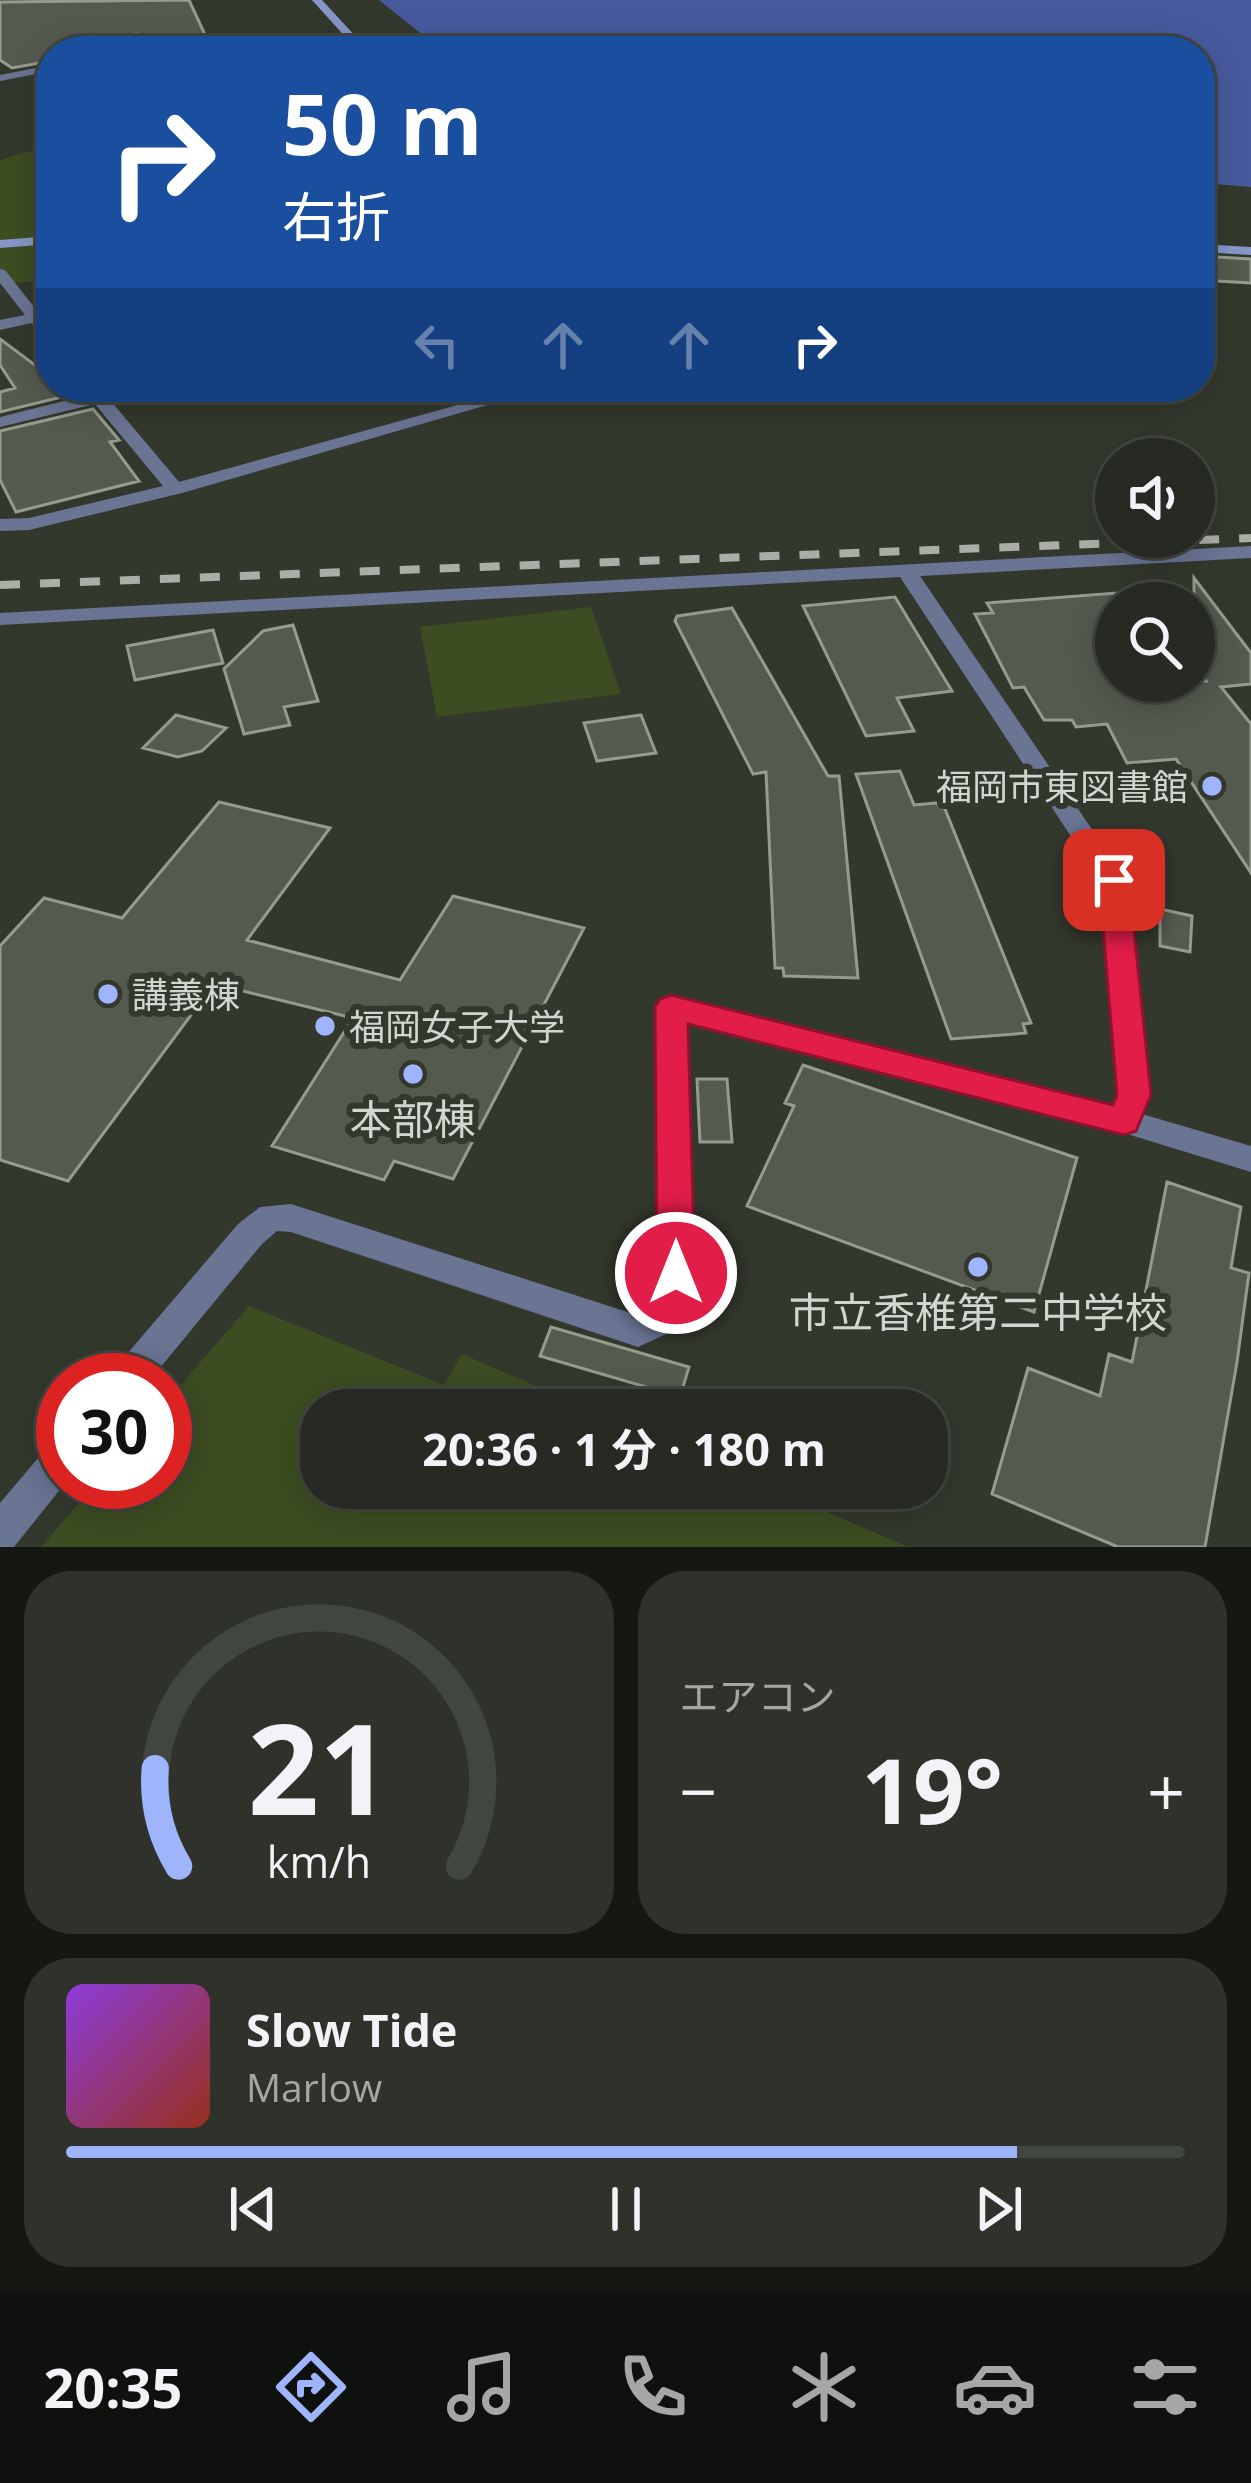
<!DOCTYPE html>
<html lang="ja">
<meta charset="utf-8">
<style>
body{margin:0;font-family:"Open Sans","Noto Sans JP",sans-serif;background:#2e322a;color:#f1f3f6;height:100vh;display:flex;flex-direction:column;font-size:45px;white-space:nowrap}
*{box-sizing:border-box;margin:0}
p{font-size:39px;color:#a4a7a5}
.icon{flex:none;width:66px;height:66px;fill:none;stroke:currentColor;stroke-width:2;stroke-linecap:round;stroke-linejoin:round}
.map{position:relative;height:1547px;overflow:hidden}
.drawer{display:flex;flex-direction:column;gap:24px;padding:24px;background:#151713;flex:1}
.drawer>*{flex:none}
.guide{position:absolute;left:36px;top:36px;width:1179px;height:366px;border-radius:48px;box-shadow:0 6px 30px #0003,0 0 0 3px #424640;background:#1a4fa0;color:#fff;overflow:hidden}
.tools{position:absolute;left:1095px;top:438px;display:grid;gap:24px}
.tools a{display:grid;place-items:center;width:120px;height:120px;border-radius:50%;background:#262a22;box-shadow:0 6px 30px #0003,0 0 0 3px #424640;font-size:60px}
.speed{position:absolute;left:36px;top:1353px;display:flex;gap:24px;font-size:60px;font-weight:700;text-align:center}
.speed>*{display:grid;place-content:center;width:156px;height:156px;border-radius:50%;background:#262a22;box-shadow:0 6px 30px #0003,0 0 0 3px #424640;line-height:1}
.speed .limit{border:18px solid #d22;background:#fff;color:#111}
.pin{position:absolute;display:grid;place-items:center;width:102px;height:102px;color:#fff;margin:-51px;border-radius:24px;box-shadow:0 6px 18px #0006}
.me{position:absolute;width:132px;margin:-66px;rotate:0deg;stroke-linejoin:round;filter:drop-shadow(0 0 9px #0008)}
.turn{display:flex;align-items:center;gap:42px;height:252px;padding:0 48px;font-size:54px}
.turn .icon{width:156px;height:156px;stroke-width:2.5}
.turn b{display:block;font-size:84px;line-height:102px}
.lanes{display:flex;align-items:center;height:114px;padding:0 48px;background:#0003;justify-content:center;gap:60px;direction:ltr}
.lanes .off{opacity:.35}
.big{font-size:90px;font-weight:700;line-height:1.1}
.drawer .tile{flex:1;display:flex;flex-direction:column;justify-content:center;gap:18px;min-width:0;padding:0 42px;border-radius:48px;background:#2e322a}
.drawer .dial{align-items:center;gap:0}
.dial svg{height:312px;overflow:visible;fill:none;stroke:#424640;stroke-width:7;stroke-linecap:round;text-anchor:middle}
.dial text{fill:#f1f3f6;stroke:none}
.song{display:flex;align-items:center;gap:36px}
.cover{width:144px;height:144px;border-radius:18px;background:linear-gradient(135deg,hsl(270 70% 55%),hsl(10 70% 35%))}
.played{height:12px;border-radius:6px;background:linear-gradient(90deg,#9eb4fd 85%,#424640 85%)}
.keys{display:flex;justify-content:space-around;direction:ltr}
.heat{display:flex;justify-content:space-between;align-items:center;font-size:66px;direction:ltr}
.drawer .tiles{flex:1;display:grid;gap:24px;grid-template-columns:1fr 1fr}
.tile:last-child{grid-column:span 2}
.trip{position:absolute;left:300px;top:1389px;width:648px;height:120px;border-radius:48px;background:#262a22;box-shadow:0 6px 30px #0003,0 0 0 3px #424640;font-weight:700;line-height:120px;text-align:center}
.tab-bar{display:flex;height:192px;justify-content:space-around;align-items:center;background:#0f110e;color:#a4a7a5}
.tab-bar .icon{width:84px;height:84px}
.tab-bar .selected{color:#9eb4fd}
.tab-bar b{font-size:54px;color:#f1f3f6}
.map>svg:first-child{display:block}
.green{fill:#3c4d21}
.water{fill:#485a9e}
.building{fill:#555a4f;stroke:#969b8f;stroke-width:3}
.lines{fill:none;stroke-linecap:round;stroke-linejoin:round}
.street{fill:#6a7493;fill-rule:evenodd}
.secondary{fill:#8696c7;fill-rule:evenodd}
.rail{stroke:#abaea7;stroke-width:8;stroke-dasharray:20 20;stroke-linecap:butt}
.route{fill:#e11d48;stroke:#92132f;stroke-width:3}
.poi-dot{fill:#9eb4fd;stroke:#33382d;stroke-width:4.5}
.labels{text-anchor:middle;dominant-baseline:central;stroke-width:12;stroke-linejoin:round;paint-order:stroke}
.poi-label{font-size:36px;fill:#d3d6d0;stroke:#33382d;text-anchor:start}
.near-poi-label{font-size:42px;fill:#d3d6d0;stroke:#33382d}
</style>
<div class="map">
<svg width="1251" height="1547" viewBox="0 0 1251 1547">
<rect width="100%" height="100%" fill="#33382d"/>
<!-- green -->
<path class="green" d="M 51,145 L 51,280 L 0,284 L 0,160 Z
M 591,607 L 621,694 L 437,717 L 420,627 Z
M 249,1306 L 444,1385 L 462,1354 L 592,1410 L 321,1410 L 321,1488 L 772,1488 L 908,1547 L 41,1547 L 97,1482 L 165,1482 L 165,1403 Z"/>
<!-- water -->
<path class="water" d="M 379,0 L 1251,0 L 1251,187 L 1200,183 L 1200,51 L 467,51 L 439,48 Z"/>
<!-- building -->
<path class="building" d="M 189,0 L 207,39 L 147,43 L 137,34 L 86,39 L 83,45 L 51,48 L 51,61 L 12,68 L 0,60 L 0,2 Z
M 1200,256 L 1251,259 L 1251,283 L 1200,280 Z
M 0,339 L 51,377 L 51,387 L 74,394 L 0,412 L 0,392 L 15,388 L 0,365 Z
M 93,409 L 119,440 L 110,442 L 139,481 L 16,512 L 0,480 L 0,431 Z
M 1194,578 L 1251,653 L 1251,684 L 1221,687 L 1251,724 L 1251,873 L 1176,759 L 1127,763 L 1107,724 L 1076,727 L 1072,720 L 1044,720 L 1024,687 L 1013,688 L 975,614 L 993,613 L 987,603 L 1116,593 L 1116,681 L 1206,681 L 1194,664 Z
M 895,597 L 952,691 L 897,698 L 914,731 L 866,736 L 803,606 Z
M 732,608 L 828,776 L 839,776 L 858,978 L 784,976 L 783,968 L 775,968 L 766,772 L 753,774 L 675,621 L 677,616 Z
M 293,625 L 318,701 L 284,707 L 290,725 L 244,734 L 224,669 L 263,631 Z
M 213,630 L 223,663 L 135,680 L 127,646 Z
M 176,715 L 226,728 L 202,751 L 178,757 L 143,748 Z
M 641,715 L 656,753 L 597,761 L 584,723 Z
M 900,771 L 914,805 L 936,803 L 945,809 L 1031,1023 L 1023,1024 L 1026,1033 L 951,1039 L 856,774 Z
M 219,802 L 330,828 L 247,940 L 400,980 L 453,896 L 584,928 L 453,1179 L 394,1161 L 384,1180 L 272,1146 L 353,1018 L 214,984 L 68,1181 L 0,1160 L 0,946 L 44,898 L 122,918 Z
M 1160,909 L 1192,916 L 1190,952 L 1160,946 Z
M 803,1065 L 1077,1158 L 1034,1312 L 747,1206 L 794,1106 L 785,1103 Z
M 697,1079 L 727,1079 L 732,1142 L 700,1142 Z
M 1167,1182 L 1241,1207 L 1231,1268 L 1249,1273 L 1237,1362 L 1205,1547 L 1118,1547 L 992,1494 L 1028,1368 L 1100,1396 L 1109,1354 L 1132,1362 Z
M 551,1327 L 689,1367 L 680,1397 L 540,1356 Z"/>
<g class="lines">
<!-- street -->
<path class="street" d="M 356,38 L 352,43 L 130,51 L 135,48 Z
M 51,65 L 51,71 L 0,81 L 0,75 Z
M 0,269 L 5,270 L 38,312 L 51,310 L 51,318 L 45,320 L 51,328 L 51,343 L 31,323 L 0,330 L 0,320 L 25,315 L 0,283 Z
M 85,387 L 99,387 L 103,392 L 150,387 L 110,400 L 179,482 L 523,387 L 550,387 L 182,493 L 29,530 L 0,531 L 0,519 L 29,518 L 163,486 L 95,404 L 0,427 L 0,417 L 88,395 Z
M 1251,546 L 1251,558 L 920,576 L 1127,881 L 1149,1095 L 1142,1114 L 1251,1146 L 1251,1172 L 1124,1133 L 686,1021 L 693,1313 L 688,1324 L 638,1347 L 291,1232 L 277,1231 L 262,1244 L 150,1380 L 110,1380 L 115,1368 L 238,1224 L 260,1207 L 291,1204 L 637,1315 L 659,1305 L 657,1007 L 661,1000 L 671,996 L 1114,1106 L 1119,1095 L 1101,882 L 900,577 L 0,625 L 0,613 Z
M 63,1439 L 66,1482 L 14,1547 L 0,1547 L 0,1503 L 50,1444 Z"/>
<!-- secondary -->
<path class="secondary" d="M 312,0 L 322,0 L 369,51 L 358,51 Z
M 51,236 L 51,244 L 0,248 L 0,240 Z
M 1200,244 L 1251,247 L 1251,255 L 1200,252 Z"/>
<!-- rail -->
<path class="rail" d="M 0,585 L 1251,538"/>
</g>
<!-- route -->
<path class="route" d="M 1114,870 L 1129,880 L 1151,1095 L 1136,1131 L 1124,1135 L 688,1024 L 695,1273 L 689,1285 L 676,1290 L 662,1285 L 657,1273 L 655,1007 L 660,999 L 671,995 L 1113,1105 L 1117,1095 L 1099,880 Z"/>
<!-- markers -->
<g class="poi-dot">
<circle cx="1212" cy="786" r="12"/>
<circle cx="108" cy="994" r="12"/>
<circle cx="325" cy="1026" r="12"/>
<circle cx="413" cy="1074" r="12"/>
<circle cx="978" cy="1267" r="12"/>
</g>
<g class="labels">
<!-- poi labels -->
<g class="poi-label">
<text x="1188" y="786" text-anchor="end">福岡市東図書館</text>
<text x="132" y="994">講義棟</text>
<text x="349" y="1026">福岡女子大学</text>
</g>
<!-- near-poi labels -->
<g class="near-poi-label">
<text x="413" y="1118">本部棟</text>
<text x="978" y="1311">市立香椎第二中学校</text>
</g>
</g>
</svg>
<div class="tools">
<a><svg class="icon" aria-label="sound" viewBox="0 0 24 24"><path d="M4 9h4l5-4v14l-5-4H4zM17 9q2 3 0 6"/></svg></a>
<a><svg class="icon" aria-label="search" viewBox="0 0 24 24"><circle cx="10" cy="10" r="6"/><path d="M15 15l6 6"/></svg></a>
</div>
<div class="speed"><div class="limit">30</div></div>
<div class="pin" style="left:1114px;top:880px;background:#d93025"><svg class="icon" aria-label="arrive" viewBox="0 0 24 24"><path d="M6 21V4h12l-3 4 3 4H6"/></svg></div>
<svg class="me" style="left:676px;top:1273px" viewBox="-20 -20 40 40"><circle r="17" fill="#e11d48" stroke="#fff" stroke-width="3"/><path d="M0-11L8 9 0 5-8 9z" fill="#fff"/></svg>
<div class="trip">20:36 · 1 分 · 180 m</div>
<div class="guide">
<div class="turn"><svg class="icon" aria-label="right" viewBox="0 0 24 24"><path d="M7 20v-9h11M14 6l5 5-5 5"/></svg><div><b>50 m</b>右折</div></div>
<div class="lanes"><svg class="icon off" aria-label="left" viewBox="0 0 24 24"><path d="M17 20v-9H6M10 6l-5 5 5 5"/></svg><svg class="icon off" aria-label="ahead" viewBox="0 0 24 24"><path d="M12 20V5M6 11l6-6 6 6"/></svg><svg class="icon off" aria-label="ahead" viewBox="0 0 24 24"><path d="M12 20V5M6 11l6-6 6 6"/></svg><svg class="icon" aria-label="right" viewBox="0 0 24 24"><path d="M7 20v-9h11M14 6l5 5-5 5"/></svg></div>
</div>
</div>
<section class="drawer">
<div class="tiles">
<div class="tile dial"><svg viewBox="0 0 100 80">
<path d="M14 69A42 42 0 1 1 86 69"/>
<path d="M14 69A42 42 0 0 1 8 44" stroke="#9eb4fd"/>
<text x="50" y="56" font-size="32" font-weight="700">21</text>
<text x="50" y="72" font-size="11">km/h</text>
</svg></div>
<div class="tile"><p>エアコン</p>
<div class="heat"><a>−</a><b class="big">19°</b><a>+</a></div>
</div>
<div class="tile">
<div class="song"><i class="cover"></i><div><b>Slow Tide</b><p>Marlow</p></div></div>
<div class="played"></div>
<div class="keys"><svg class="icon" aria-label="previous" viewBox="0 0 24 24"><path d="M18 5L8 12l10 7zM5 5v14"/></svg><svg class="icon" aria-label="pause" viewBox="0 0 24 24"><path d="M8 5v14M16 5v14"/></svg><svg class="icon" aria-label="next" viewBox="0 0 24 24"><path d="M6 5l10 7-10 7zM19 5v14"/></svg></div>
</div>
</div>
</section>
<nav class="tab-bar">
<b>20:35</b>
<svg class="icon selected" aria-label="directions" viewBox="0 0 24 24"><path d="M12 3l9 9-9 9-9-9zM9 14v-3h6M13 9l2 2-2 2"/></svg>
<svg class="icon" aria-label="music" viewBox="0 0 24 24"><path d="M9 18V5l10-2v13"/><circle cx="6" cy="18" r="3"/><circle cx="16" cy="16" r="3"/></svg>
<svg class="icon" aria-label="phone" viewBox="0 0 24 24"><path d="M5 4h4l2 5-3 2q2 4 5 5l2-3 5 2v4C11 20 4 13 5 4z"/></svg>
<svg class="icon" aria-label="climate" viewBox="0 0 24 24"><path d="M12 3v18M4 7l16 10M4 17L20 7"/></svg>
<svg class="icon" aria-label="car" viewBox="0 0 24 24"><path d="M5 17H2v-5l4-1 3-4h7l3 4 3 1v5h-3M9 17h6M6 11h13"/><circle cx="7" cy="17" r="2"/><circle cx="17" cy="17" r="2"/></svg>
<svg class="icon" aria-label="filters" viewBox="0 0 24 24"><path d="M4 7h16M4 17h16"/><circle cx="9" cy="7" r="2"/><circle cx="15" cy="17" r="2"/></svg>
</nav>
